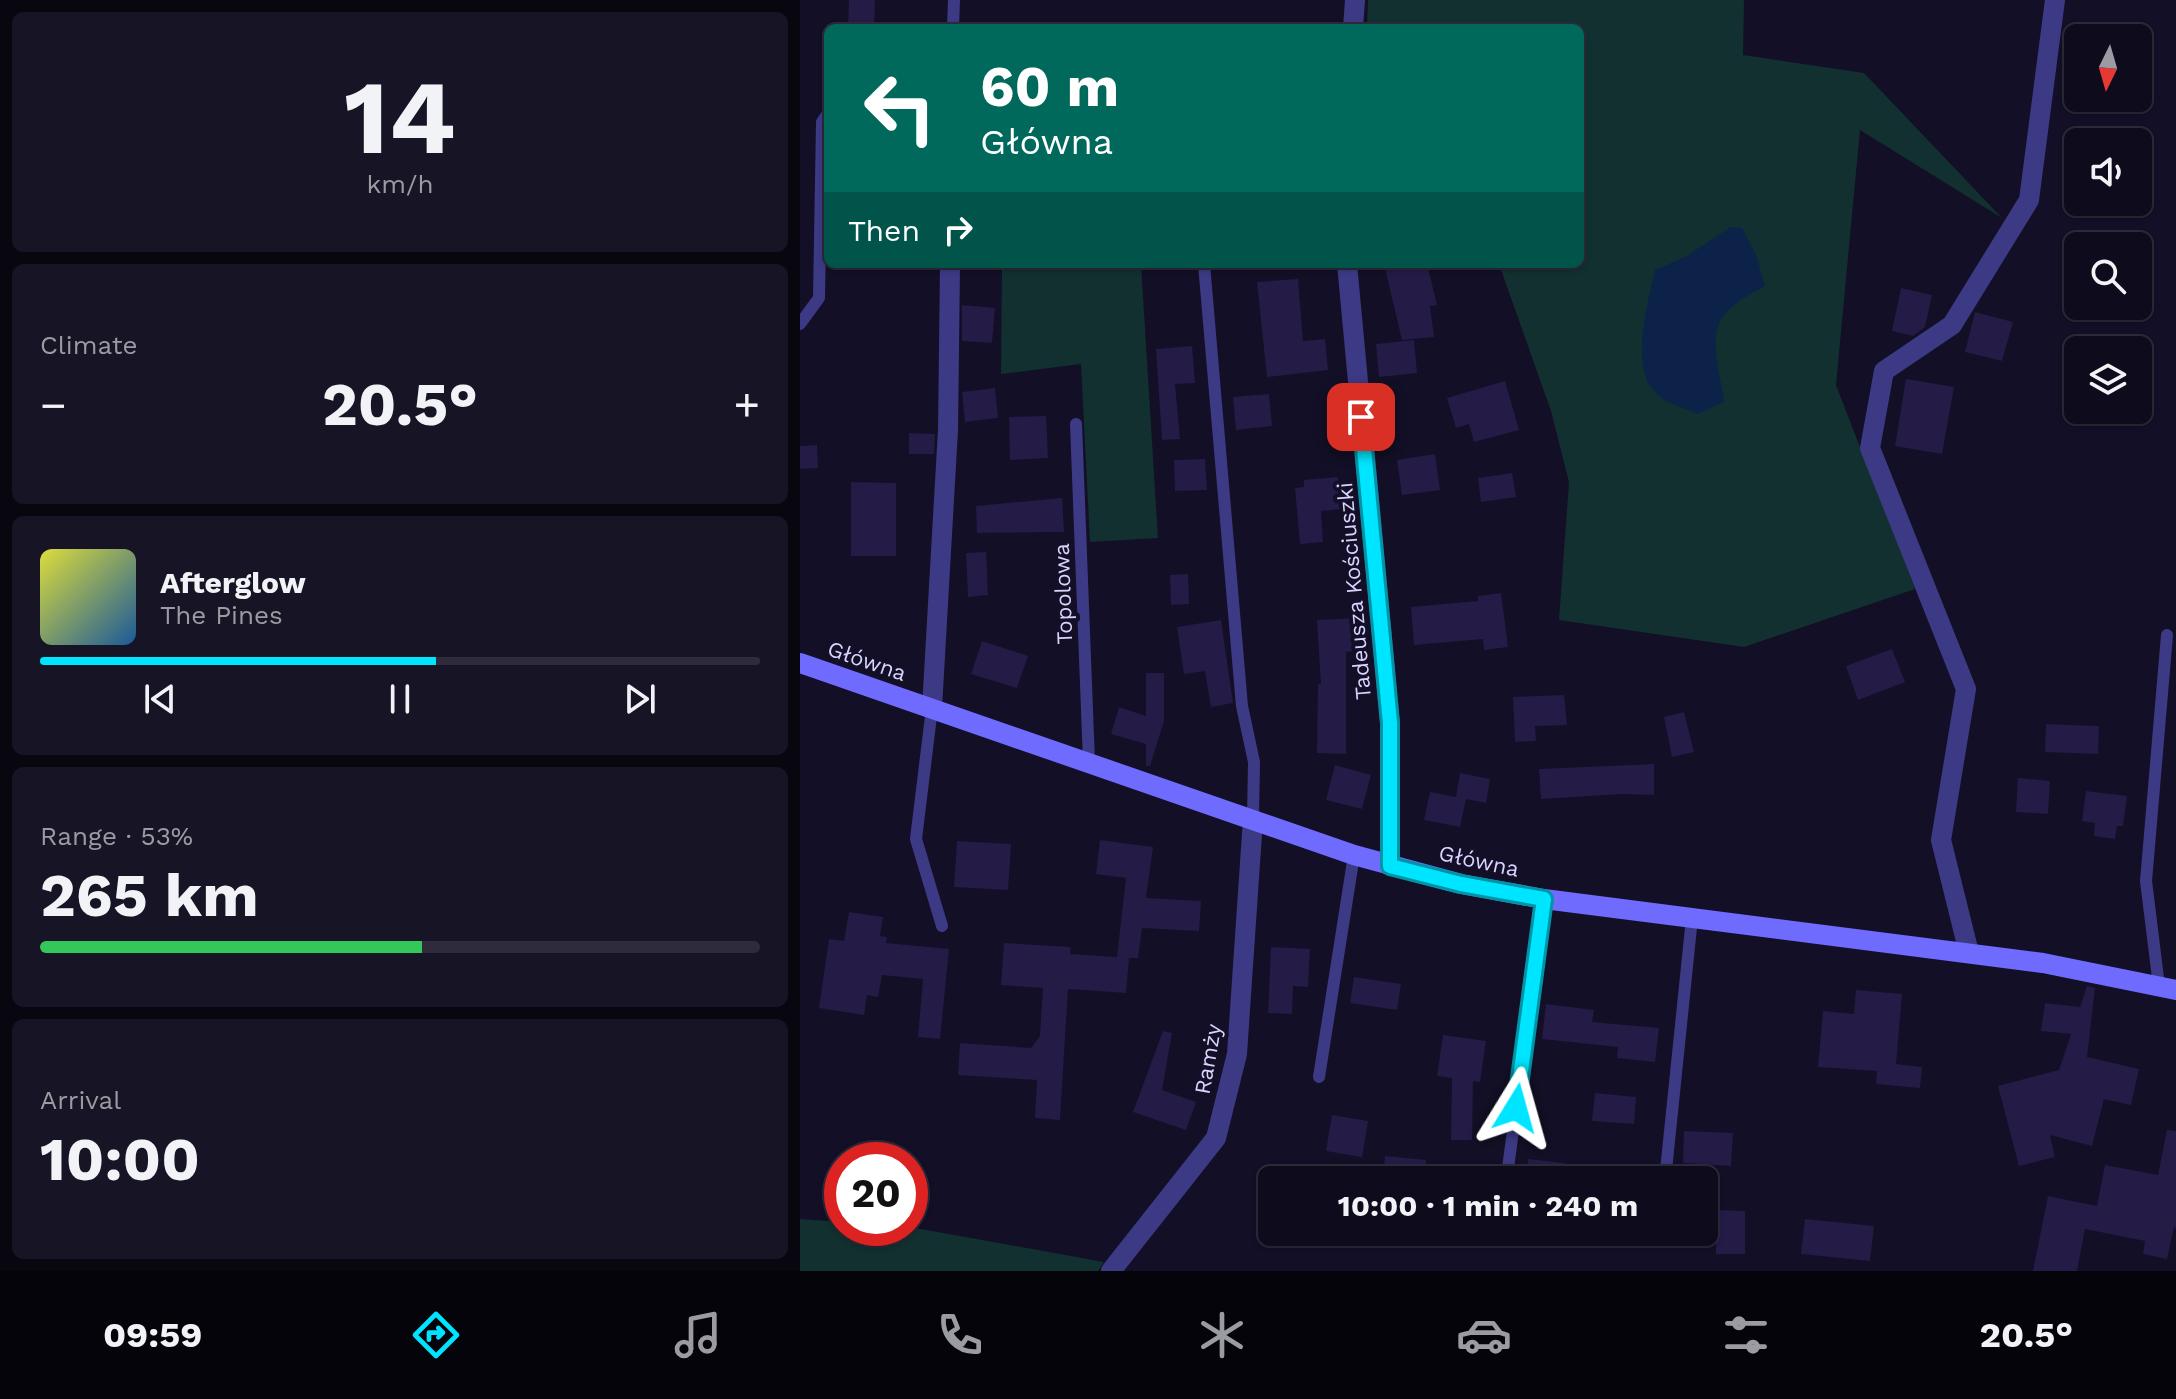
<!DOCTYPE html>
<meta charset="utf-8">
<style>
body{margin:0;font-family:"Work Sans",sans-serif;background:#171425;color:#f1f3f6;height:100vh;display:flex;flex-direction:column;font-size:30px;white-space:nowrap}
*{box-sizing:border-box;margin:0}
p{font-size:26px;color:#9b9ba3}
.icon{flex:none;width:44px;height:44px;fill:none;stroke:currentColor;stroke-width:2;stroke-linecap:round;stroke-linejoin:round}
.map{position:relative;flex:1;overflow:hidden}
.side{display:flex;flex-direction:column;gap:12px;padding:12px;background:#08060f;width:800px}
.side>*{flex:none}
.hud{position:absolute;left:24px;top:24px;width:760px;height:244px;border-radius:12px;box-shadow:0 2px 6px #0004,0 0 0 2px #2e2b3b;background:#00695c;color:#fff;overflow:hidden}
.needle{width:52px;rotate:185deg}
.fabs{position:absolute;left:1264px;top:24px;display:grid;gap:16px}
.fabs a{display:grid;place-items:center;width:88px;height:88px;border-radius:12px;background:#0e0b1c;box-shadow:0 2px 6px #0004,0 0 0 2px #2e2b3b;font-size:40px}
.speed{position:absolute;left:24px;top:1142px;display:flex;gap:16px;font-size:40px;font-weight:700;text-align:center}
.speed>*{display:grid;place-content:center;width:104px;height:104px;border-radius:50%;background:#0e0b1c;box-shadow:0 2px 6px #0004,0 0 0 2px #2e2b3b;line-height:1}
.speed .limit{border:12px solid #d22;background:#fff;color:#111}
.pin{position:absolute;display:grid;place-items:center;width:68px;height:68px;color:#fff;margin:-34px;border-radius:16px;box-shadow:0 4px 12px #0006}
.me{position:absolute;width:88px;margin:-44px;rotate:8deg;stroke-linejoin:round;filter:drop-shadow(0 0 6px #0008)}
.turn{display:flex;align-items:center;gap:28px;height:168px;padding:0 24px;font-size:36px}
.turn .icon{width:104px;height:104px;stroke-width:2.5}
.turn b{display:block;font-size:56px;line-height:68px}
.then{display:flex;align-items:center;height:76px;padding:0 24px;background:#0003;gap:16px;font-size:30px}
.big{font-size:60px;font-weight:700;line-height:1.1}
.side .tile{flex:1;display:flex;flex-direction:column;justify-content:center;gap:12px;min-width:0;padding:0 28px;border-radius:12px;background:#171425}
.side .dial{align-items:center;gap:0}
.dial b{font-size:104px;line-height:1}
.song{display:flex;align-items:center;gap:24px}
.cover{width:96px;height:96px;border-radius:12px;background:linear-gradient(135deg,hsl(60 70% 55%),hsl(210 70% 35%))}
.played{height:8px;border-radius:4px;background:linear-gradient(90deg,#00e5ff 55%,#2e2b3b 55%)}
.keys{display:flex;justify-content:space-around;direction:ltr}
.heat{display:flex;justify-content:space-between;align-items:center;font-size:44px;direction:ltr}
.charge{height:12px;border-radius:6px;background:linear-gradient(90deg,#34c759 53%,#2e2b3b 0)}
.trip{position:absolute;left:458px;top:1166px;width:460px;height:80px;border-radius:12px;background:#0e0b1c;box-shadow:0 2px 6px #0004,0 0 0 2px #2e2b3b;font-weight:700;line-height:80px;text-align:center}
.dock{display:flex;height:128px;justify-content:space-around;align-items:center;background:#06040b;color:#9b9ba3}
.dock .icon{width:56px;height:56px}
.dock .active{color:#00e5ff}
.dock b{font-size:36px;color:#f1f3f6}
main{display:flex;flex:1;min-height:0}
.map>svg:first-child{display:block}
.green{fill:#12302f}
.water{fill:#0c2248}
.building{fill:#241b47}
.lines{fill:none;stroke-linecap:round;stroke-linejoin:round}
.service{stroke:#3d3a85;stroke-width:12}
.minor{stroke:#3d3a85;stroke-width:20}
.secondary{stroke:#6f6bff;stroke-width:20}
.route-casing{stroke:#0095a6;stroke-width:20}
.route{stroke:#00e5ff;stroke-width:14}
.labels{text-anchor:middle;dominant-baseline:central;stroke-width:8;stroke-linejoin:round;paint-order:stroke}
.street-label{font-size:22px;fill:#d9d4ff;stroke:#130f26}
</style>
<main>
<section class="side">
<div class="tile dial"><b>14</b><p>km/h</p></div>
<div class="tile"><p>Climate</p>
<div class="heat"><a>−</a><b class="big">20.5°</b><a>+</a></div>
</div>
<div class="tile">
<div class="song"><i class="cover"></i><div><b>Afterglow</b><p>The Pines</p></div></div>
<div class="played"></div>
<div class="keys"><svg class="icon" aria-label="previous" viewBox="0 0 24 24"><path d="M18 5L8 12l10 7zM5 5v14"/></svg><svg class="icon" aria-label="pause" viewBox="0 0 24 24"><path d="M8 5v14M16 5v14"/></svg><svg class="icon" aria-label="next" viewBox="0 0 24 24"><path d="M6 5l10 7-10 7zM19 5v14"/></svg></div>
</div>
<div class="tile"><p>Range · 53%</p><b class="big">265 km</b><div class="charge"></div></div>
<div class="tile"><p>Arrival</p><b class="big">10:00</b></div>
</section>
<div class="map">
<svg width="1376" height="1271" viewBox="0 0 1376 1271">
<rect width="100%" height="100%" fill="#130f26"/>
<!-- green -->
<path class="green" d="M 568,0 L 944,0 L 943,55 L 1064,73 L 1202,218 L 1060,130 L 1036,385 L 1115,589 L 944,647 L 759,620 L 769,482 L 751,411 L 699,264 L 780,264 L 780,28 L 567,28 Z
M 202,264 L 341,264 L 358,538 L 290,542 L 281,364 L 201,374 Z
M 0,1219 L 42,1222 L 42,1228 L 110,1227 L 304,1262 L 298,1271 L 0,1271 Z"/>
<!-- water -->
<path class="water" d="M 931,227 L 942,228 L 956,255 L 965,286 C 951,294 934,302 924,315 C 907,336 921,377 924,402 L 898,414 C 883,407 865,404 854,391 C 830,366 848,301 855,270 L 885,257 Z"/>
<!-- building -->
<path class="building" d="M 49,0 L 75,0 L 74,28 L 48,28 Z
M 584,264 L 627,264 L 637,305 L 630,306 L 634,337 L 602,340 Z
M 498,279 L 503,341 L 525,339 L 528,370 L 467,377 L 457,282 Z
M 1101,288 L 1132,295 L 1125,327 L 1113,336 L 1092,331 Z
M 162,305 L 195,308 L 192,343 L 162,341 Z
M 1175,312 L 1213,322 L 1202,361 L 1165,352 Z
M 614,340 L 617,373 L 579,377 L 576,344 Z
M 392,346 L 395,383 L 375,384 L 380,439 L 362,440 L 356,349 Z
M 1106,379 L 1154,387 L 1142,454 L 1095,446 Z
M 705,381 L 719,430 L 674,442 L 669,424 L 656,428 L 647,398 Z
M 195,388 L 198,418 L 165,422 L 162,392 Z
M 469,394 L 472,426 L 436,430 L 433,397 Z
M 246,416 L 248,458 L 210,460 L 209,417 Z
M 109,433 L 135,434 L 134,454 L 109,454 Z
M 17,445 L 18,468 L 0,469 L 0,446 Z
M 635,454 L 640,490 L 602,495 L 597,460 Z
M 405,459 L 407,490 L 375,491 L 374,460 Z
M 712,473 L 716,497 L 681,502 L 678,478 Z
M 538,477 L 541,509 L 521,511 L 523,542 L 500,544 L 495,488 L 504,487 L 504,480 Z
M 51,482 L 96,483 L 96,556 L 51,556 Z
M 262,498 L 264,532 L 177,533 L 176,506 Z
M 186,552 L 188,595 L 168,597 L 166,553 Z
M 388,574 L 389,604 L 371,605 L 370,575 Z
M 701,593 L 708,647 L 684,650 L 683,639 L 614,645 L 611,607 L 678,601 L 678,596 Z
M 554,618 L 556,651 L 546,652 L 546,754 L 517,753 L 518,684 L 521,684 L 517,620 Z
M 421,620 L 433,703 L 411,707 L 405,671 L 384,674 L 377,627 Z
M 182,641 L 228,656 L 217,688 L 171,674 Z
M 1092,649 L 1105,682 L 1058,700 L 1046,666 Z
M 346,673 L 364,673 L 364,721 L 350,766 L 346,766 L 346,744 L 311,734 L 319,707 L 346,716 Z
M 764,695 L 767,725 L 735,726 L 736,741 L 715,742 L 713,697 Z
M 884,712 L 894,752 L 872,757 L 864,717 Z
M 1246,724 L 1299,726 L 1298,754 L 1245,752 Z
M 854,764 L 854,795 L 823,794 L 741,799 L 739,769 Z
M 535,765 L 571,775 L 562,809 L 526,800 Z
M 660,773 L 690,779 L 686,803 L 666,799 L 660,827 L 624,820 L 630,792 L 656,797 Z
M 1218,778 L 1250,781 L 1248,814 L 1216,812 Z
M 1286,791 L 1327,796 L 1323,826 L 1317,826 L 1315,839 L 1294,836 L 1295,823 L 1282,821 Z
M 300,840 L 353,847 L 346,898 L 401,901 L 399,931 L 342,928 L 338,958 L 329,958 L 326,993 L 268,989 L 260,1120 L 235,1118 L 237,1080 L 158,1075 L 160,1043 L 231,1048 L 240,1036 L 243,988 L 201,985 L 204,943 L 271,947 L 270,954 L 317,957 L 326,878 L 296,874 Z
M 157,841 L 211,844 L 208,890 L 154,887 Z
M 49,912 L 83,917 L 80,936 L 87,937 L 86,943 L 149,949 L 140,1039 L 118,1037 L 123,979 L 82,975 L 78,997 L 67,995 L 64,1015 L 19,1008 L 29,939 L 44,941 Z
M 471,947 L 510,949 L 508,987 L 493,986 L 492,1014 L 468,1013 Z
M 554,977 L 601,984 L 597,1010 L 550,1003 Z
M 1287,986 L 1295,988 L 1287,1057 L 1339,1069 L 1331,1105 L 1304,1099 L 1292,1146 L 1250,1135 L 1255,1157 L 1219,1166 L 1198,1086 L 1259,1070 L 1271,1034 L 1241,1031 L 1245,1003 L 1280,1007 Z
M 1056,990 L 1102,994 L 1096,1064 L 1122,1067 L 1120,1088 L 1076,1084 L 1077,1071 L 1018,1067 L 1023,1011 L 1054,1014 Z
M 746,1004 L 794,1010 L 792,1022 L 859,1028 L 855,1062 L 817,1058 L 818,1047 L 742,1039 Z
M 363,1031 L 372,1033 L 362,1090 L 396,1102 L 386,1130 L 333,1112 Z
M 643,1035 L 686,1041 L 680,1082 L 673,1081 L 672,1140 L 651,1140 L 652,1078 L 637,1076 Z
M 795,1093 L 836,1097 L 834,1124 L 792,1121 Z
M 532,1115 L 568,1121 L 562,1157 L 526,1151 Z
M 1367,1130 L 1376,1131 L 1376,1228 L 1374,1227 L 1367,1259 L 1343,1254 L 1345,1241 L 1285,1229 L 1277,1271 L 1233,1271 L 1248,1196 L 1297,1206 L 1305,1165 L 1358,1175 Z
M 884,1131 L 933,1133 L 931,1166 L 883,1163 Z
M 585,1156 L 626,1160 L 624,1180 L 583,1178 Z
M 728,1159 L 764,1163 L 762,1180 L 727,1180 Z
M 916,1210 L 945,1211 L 945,1254 L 916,1254 Z
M 1005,1219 L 1074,1226 L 1070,1261 L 1001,1254 Z"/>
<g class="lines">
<!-- service -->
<path class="service" d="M 153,28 L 154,0
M 404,264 L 442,706 L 454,762 L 453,819
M 0,324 L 19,298 L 22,122 L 28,113
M 276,424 L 289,762
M 132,708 L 116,839 L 142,926
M 1359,986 L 1346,881 L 1367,635
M 519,1077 L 554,855
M 708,1168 L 744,899
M 865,1180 L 892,918"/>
<!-- minor -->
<path class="minor" d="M 553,28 L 555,0
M 547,264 L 590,723 L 590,866
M 132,708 L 148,430 L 150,264
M 1169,953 L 1141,840 L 1166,689 L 1070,448 L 1084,371 L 1152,325 L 1229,200 L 1255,0
M 311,1271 L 416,1138 L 437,1054 L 453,819"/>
<!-- secondary -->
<path class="secondary" d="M 0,663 L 554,855 L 661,884 L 744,899 L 1243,963 L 1376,990"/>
</g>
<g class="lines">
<!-- route casing -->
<g class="route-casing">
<path id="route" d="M 561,417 L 590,723 L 590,866 L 661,884 L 744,899 L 716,1108"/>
</g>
<!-- route -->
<use href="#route" class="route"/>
</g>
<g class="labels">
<!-- street labels -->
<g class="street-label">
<text transform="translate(554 591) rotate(-95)">Tadeusza Kościuszki</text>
<text transform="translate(263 594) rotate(-92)">Topolowa</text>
<text transform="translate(67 661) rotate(19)">Główna</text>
<text transform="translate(679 861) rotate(12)">Główna</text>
<text transform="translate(408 1059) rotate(-80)">Ramży</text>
</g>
</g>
</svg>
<div class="fabs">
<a><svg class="needle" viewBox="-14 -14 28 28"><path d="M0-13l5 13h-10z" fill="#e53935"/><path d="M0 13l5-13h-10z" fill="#9b9ba3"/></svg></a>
<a><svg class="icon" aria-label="sound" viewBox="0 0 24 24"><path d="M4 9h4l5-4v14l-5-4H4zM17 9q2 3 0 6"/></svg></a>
<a><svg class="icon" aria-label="search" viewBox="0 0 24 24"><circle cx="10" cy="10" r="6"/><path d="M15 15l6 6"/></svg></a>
<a><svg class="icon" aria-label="layers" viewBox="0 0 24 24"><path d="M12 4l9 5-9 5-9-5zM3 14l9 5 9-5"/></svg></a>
</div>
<div class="speed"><div class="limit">20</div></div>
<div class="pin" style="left:561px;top:417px;background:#d93025"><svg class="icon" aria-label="arrive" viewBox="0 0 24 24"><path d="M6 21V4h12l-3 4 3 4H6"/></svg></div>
<svg class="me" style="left:716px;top:1108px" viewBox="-20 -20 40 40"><path d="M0-17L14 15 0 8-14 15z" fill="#00e5ff" stroke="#fff" stroke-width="4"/></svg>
<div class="trip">10:00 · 1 min · 240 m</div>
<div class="hud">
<div class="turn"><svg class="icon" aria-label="left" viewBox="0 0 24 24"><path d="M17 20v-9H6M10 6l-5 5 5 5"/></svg><div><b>60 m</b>Główna</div></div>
<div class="then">Then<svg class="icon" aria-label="right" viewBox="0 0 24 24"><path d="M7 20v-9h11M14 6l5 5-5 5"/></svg></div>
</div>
</div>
</main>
<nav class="dock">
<b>09:59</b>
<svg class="icon active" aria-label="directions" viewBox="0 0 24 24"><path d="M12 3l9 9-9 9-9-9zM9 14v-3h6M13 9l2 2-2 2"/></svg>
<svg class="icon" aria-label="music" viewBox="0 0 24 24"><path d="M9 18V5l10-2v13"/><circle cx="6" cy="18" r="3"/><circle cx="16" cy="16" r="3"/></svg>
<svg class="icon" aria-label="phone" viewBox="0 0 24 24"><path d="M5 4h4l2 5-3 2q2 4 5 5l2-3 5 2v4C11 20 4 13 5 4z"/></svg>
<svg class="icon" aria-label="climate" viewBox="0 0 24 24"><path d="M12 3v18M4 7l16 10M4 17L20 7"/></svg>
<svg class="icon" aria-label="car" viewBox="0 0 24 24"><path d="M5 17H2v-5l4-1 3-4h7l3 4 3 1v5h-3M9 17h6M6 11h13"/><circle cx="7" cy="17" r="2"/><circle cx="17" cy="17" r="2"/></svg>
<svg class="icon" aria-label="filters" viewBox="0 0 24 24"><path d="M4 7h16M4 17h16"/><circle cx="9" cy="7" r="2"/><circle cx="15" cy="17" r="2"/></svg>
<b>20.5°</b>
</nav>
